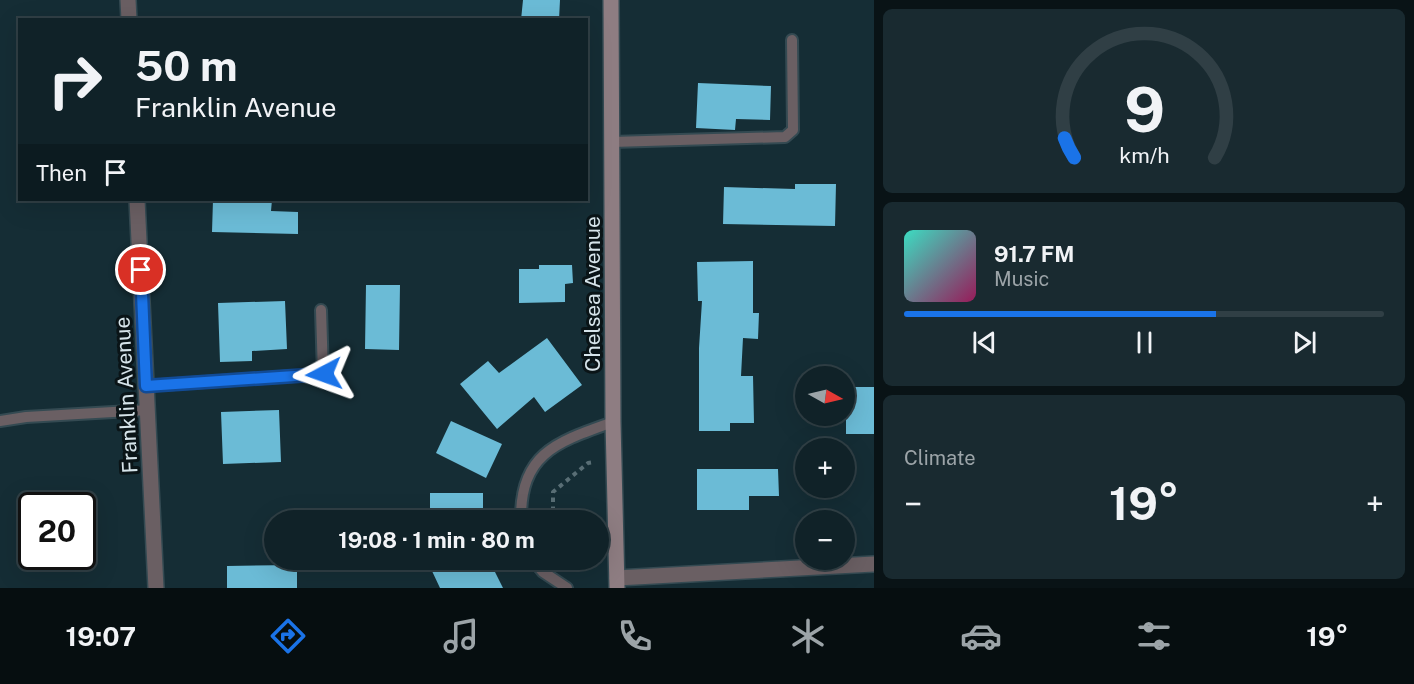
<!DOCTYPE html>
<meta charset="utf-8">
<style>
body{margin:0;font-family:"Public Sans",sans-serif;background:#192a30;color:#f1f3f6;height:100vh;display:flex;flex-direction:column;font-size:22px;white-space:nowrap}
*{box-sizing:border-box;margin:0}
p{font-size:20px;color:#9ca4a8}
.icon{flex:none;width:33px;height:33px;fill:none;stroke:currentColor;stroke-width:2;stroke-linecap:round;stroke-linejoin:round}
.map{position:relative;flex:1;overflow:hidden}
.side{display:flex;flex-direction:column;gap:9px;padding:9px;background:#091316;width:540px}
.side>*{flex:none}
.guide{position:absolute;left:18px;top:18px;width:570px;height:183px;border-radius:0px;box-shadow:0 6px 24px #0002,0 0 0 2px #303f45;background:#102228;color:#f1f3f6;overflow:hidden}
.needle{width:39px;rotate:98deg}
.fabs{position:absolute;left:795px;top:366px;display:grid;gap:12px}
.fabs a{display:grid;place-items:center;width:60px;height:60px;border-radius:50%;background:#102228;box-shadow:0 6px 24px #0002,0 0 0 2px #303f45;font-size:30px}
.speed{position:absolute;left:18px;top:492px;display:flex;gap:12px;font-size:30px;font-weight:700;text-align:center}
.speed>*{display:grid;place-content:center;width:78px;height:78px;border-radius:50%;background:#102228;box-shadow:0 6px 24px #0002,0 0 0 2px #303f45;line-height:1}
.speed .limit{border:3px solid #111;border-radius:9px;background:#fff;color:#111}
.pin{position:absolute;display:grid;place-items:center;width:51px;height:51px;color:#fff;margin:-26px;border:3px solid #fff;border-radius:50%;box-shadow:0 2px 6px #0007}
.me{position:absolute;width:66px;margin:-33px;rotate:266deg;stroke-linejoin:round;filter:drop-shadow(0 0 4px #0008)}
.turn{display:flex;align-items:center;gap:21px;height:126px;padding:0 18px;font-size:27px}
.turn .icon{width:78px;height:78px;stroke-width:2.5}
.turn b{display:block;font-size:42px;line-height:51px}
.then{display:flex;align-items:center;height:57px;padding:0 18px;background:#0003;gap:12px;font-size:22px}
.big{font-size:45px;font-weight:700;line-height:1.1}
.side .widget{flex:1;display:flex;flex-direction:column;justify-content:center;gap:9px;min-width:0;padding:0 21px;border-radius:9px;background:#192a30}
.side .dial{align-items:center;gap:0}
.dial svg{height:156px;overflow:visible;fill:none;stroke:#303f45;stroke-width:7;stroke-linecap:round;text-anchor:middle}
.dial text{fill:#f1f3f6;stroke:none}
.song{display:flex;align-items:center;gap:18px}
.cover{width:72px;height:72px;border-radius:9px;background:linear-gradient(135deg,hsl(170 70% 55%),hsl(330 70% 35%))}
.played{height:6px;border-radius:3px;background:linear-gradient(90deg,#1a73e8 65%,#303f45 65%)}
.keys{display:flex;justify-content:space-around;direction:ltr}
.heat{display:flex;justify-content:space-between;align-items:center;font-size:33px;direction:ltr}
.trip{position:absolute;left:264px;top:510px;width:345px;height:60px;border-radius:30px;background:#102228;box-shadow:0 6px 24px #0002,0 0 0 2px #303f45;font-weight:700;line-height:60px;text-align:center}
.menu{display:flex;height:96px;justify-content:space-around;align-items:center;background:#060e10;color:#9ca4a8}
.menu .icon{width:42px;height:42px}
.menu .active{color:#1a73e8}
.menu b{font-size:27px;color:#f1f3f6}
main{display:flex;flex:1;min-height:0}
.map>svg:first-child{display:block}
.building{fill:#6bbbd6}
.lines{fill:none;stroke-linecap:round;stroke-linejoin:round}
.lane-casing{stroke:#344a52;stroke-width:14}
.street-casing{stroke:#344a52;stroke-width:18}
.secondary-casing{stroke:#344a52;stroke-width:18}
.path{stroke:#596e75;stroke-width:4;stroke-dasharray:4.5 4.5;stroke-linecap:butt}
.lane{stroke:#6a5f63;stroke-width:10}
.street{stroke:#6a5f63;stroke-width:15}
.secondary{stroke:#8e7d82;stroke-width:15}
.route-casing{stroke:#114b97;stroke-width:15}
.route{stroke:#1a73e8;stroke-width:10}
.labels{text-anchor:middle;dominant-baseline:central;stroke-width:6;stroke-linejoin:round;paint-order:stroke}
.street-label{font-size:21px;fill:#d6e4ea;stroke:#0a1417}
</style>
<main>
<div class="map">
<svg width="874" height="588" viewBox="0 0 874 588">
<rect width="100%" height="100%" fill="#152d35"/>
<!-- building -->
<path class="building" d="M 523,0 L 560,0 L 559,20 L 521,20 Z
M 698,83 L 771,86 L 770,120 L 736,119 L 735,130 L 696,128 Z
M 795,184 L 836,184 L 835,226 L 723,224 L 724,187 L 795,189 Z
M 213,200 L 272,200 L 271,211 L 298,212 L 298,234 L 212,232 Z
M 753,261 L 753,313 L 759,313 L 758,339 L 743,338 L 741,376 L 753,376 L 754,423 L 730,423 L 730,431 L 699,431 L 699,348 L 702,301 L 698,301 L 697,262 Z
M 539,265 L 572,265 L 573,283 L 565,284 L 565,302 L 519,303 L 519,269 L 539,269 Z
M 366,285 L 400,285 L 399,350 L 365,349 Z
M 285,301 L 287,349 L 252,351 L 252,361 L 220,362 L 218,303 Z
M 547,338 L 582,385 L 545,412 L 534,397 L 497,429 L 460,384 L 488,361 L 499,373 Z
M 846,387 L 874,387 L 874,434 L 846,434 Z
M 279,410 L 281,462 L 223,464 L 221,412 Z
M 451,421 L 502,444 L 486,478 L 436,453 Z
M 697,469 L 778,469 L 779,496 L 749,496 L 749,510 L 697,510 Z
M 430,493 L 483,493 L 483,520 L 430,520 Z
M 455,560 L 489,560 L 503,588 L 440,588 L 432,571 Z
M 297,565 L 297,588 L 227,588 L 227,566 Z"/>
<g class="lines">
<!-- lane casing -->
<g class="lane-casing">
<path id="lane" d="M 612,142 L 785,137 L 793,130 L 792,40
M 146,386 L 323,374 L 321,310
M 0,421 L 26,417 L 148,410
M 521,520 C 520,453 557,442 613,422
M 533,560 L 543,572 L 567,588"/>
</g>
<!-- street casing -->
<g class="street-casing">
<path id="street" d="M 128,0 L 129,20
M 137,200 L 156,588
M 617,578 L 874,564"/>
</g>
<!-- secondary casing -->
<g class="secondary-casing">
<path id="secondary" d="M 611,0 L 613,422 L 617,588"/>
</g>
<!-- path -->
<path class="path" d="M 553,520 L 553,492 L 588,463 L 595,462"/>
<!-- lane -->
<use href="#lane" class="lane"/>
<!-- street -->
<use href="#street" class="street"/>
<!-- secondary -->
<use href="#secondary" class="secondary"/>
</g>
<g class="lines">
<!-- route casing -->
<g class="route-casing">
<path id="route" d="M 141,270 L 146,386 L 324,374"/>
</g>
<!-- route -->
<use href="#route" class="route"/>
</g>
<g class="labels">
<!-- street labels -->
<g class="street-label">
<text transform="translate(592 294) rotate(-90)">Chelsea Avenue</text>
<text transform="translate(126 395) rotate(-93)">Franklin Avenue</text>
</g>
</g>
</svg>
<div class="fabs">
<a><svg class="needle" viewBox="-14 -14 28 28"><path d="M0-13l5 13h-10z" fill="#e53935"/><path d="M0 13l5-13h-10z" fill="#9ca4a8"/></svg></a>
<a>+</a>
<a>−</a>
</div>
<div class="speed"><div class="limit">20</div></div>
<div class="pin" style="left:141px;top:270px;background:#d93025"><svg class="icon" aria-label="arrive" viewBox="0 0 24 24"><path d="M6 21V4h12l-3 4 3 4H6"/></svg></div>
<svg class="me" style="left:324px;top:374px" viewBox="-20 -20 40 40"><path d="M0-17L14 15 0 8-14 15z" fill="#1a73e8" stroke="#fff" stroke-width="4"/></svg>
<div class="trip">19:08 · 1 min · 80 m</div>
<div class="guide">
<div class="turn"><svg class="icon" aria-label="right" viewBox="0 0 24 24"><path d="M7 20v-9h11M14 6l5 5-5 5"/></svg><div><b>50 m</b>Franklin Avenue</div></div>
<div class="then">Then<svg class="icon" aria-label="arrive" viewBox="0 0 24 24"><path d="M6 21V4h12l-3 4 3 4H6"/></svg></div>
</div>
</div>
<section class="side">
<div class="widget dial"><svg viewBox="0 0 100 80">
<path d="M14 69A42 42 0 1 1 86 69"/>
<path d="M14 69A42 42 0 0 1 9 59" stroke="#1a73e8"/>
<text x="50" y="56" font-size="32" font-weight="700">9</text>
<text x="50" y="72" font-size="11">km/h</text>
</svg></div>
<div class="widget">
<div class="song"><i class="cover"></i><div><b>91.7 FM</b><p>Music</p></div></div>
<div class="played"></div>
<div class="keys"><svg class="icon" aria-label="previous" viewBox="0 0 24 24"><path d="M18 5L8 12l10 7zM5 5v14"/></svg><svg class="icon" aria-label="pause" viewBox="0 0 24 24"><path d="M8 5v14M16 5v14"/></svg><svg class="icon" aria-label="next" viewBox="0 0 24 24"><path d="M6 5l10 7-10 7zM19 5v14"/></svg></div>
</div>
<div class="widget"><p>Climate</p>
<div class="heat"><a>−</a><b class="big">19°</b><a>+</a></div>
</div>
</section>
</main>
<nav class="menu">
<b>19:07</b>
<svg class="icon active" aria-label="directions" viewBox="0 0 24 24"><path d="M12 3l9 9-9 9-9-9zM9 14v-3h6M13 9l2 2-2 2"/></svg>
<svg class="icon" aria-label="music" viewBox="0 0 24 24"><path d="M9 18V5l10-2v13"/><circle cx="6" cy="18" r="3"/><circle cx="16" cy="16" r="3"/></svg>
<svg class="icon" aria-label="phone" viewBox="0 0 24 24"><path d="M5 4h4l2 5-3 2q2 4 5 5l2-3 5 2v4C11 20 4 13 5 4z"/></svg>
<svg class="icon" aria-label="climate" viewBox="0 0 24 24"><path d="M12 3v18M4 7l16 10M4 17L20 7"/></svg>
<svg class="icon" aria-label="car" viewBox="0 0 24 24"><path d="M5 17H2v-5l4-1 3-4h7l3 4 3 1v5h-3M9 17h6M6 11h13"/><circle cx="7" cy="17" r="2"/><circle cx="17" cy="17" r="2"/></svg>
<svg class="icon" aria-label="filters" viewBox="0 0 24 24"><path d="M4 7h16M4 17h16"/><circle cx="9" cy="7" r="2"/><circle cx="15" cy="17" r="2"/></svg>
<b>19°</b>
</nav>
